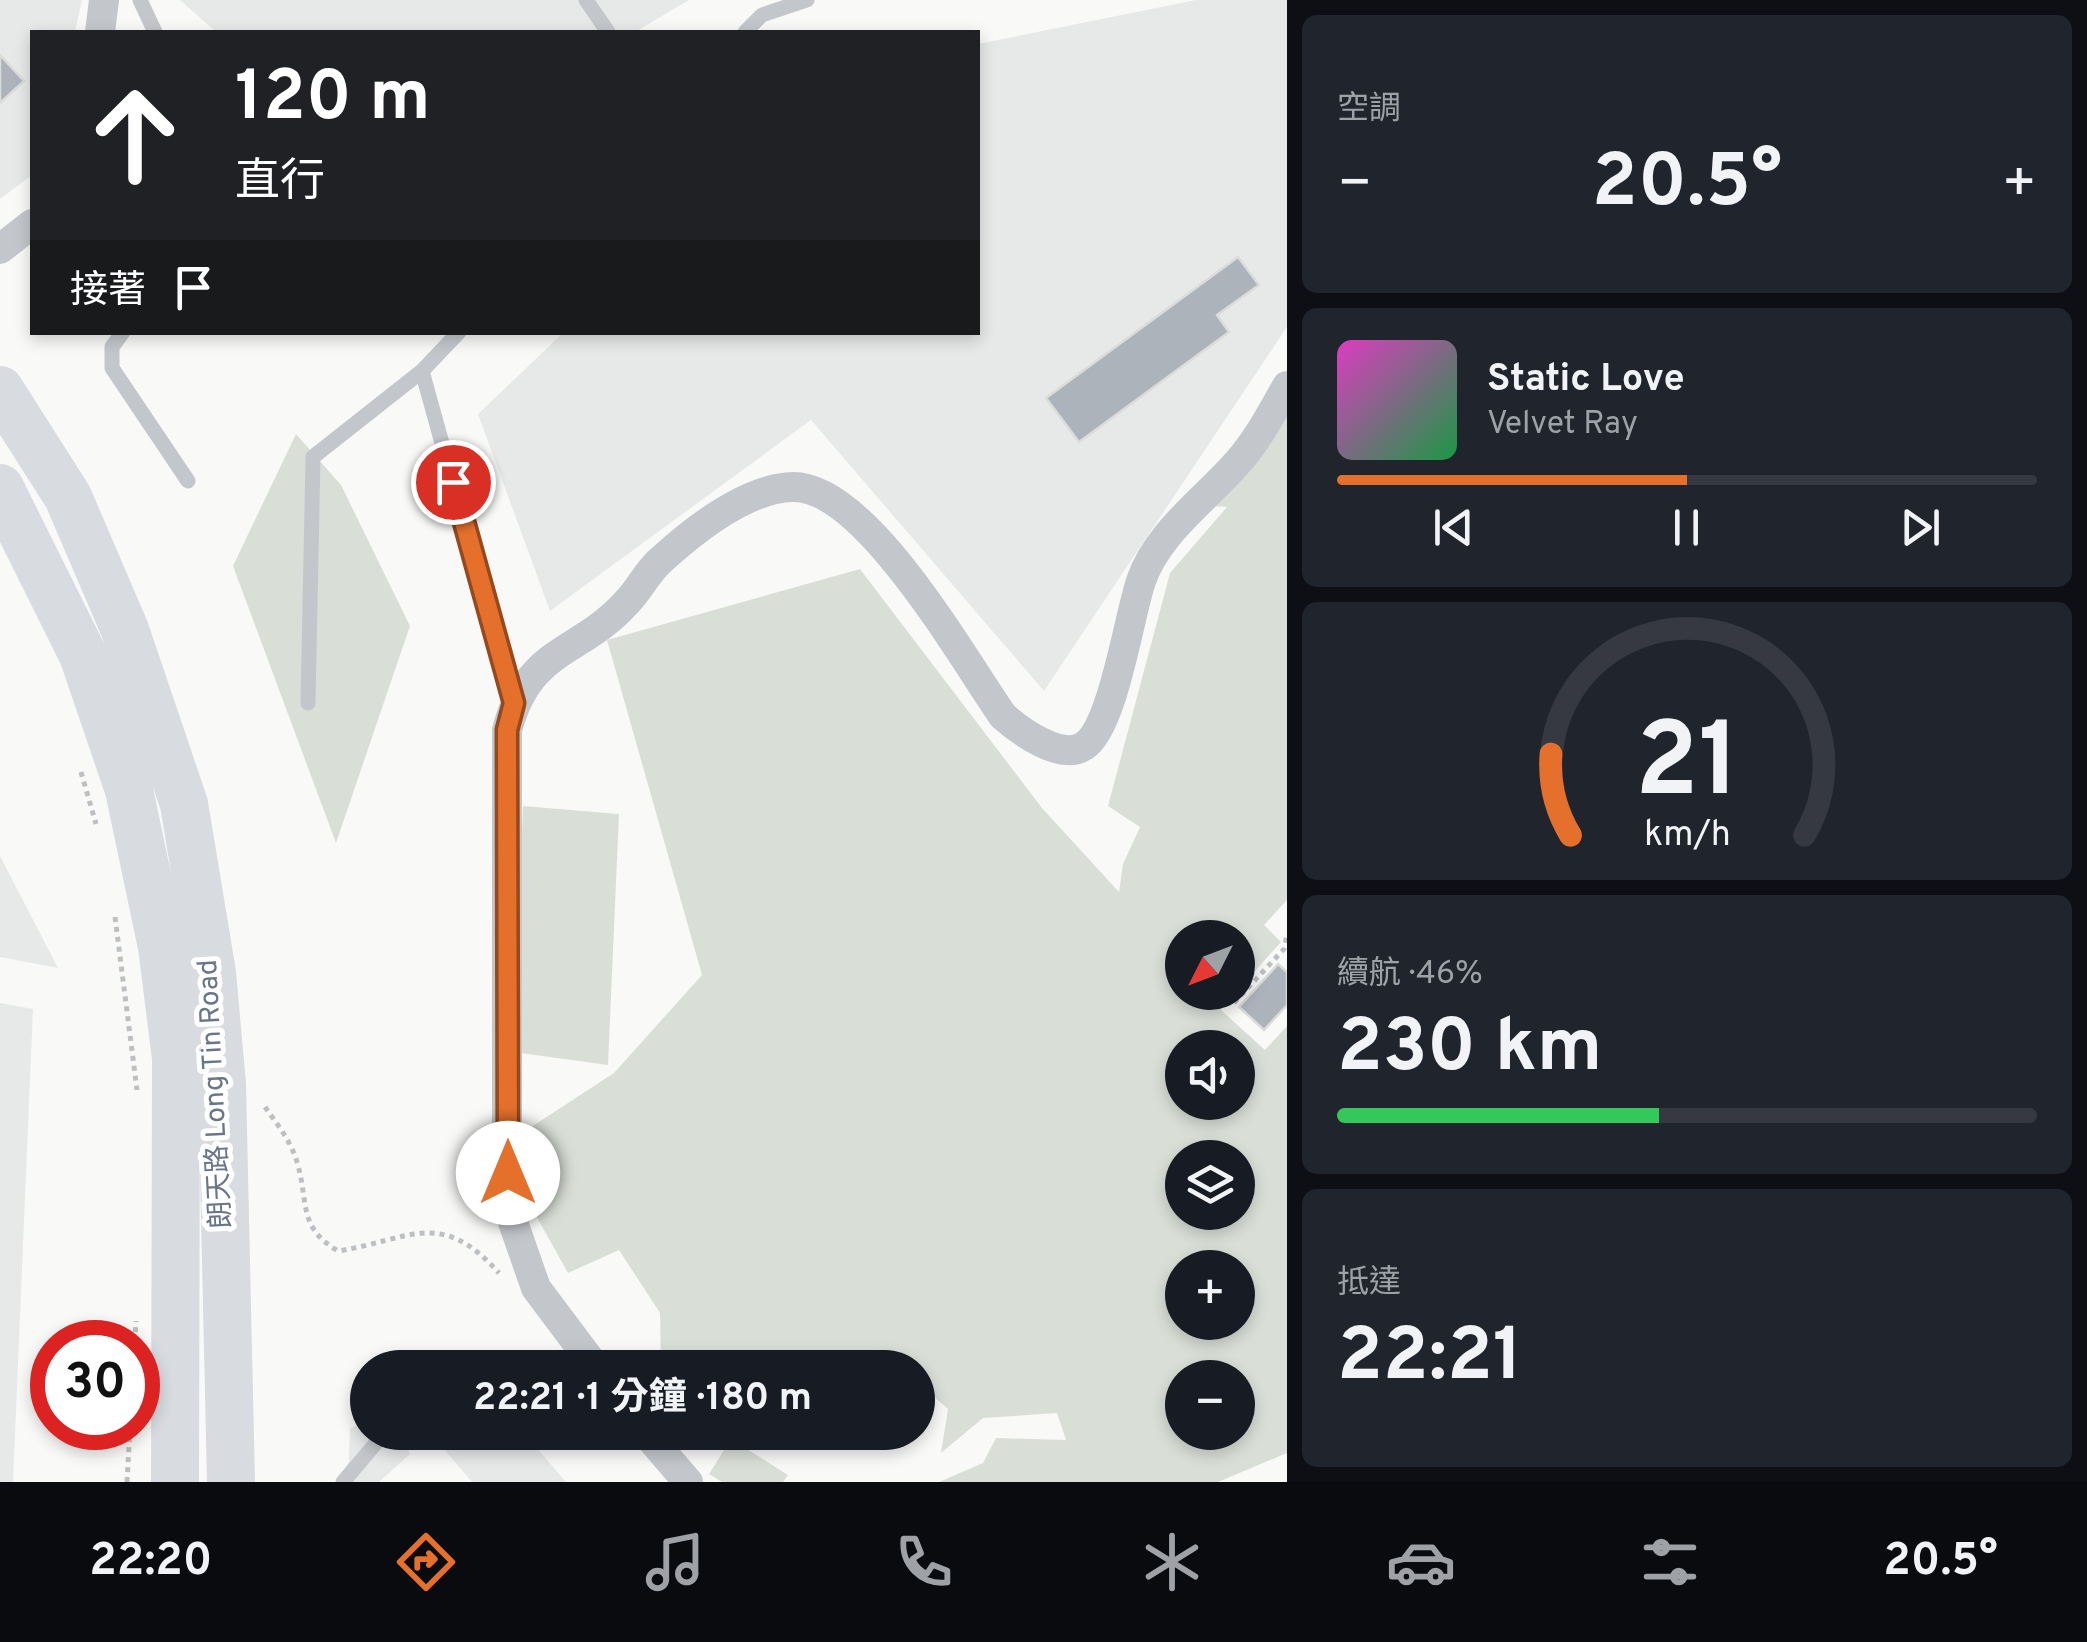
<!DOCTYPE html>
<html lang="zh-TW">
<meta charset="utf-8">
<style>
body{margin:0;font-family:Overpass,"Noto Sans TC",sans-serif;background:#20242c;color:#f1f3f6;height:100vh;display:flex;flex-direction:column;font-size:38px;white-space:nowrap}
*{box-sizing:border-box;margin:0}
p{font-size:32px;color:#9ea1a6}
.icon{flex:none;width:55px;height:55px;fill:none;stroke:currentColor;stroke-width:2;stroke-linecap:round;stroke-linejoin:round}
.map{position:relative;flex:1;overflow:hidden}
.drawer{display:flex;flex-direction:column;gap:15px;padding:15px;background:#0d0f14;width:800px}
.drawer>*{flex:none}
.banner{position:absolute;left:30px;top:30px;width:950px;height:305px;border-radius:0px;box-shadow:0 5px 15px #0003;background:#202124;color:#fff;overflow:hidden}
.needle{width:65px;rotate:228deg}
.tools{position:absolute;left:1165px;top:920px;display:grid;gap:20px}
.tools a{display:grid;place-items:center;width:90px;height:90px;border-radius:50%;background:#171b24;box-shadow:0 5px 15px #0003;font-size:50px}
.speed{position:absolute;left:30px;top:1320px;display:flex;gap:20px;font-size:50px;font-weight:700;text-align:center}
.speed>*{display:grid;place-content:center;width:130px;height:130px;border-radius:50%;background:#171b24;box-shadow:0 5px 15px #0003;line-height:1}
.speed .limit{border:15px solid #d22;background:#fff;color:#111}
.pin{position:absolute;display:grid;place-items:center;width:85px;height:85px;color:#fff;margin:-42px;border:5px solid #fff;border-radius:50%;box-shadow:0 2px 10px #0007}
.me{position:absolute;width:110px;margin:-55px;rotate:0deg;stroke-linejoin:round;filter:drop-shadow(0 0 8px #0008)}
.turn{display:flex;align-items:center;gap:35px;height:210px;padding:0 40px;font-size:45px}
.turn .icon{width:130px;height:130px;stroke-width:2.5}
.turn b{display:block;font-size:70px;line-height:85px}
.then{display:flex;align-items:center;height:95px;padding:0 40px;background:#0003;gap:20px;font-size:38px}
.big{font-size:75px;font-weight:700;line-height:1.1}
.drawer .card{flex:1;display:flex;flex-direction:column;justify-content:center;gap:15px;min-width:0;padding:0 35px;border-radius:15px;background:#20242c}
.drawer .dial{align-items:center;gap:0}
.dial svg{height:260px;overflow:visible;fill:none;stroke:#363941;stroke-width:7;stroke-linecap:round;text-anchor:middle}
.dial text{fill:#f1f3f6;stroke:none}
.song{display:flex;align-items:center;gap:30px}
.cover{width:120px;height:120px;border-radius:15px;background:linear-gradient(135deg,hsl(310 70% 55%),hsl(140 70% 35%))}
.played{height:10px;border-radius:5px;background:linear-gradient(90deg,#e5702c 50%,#363941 50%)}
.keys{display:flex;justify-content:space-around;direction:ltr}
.heat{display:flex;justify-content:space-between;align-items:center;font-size:55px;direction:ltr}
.charge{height:15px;border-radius:8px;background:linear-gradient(90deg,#34c759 46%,#363941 0)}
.trip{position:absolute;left:350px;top:1350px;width:585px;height:100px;border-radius:50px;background:#171b24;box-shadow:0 5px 15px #0003;font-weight:700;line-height:100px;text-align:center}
.menu{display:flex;height:160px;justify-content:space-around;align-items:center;background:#090b0e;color:#9ea1a6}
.menu .icon{width:70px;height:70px}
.menu .current{color:#e5702c}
.menu b{font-size:45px;color:#f1f3f6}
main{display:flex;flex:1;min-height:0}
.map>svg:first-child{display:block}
.built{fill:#e7e9e9}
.green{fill:#d9dfd7;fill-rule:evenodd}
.building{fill:#acb3bb;stroke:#dbdcda;stroke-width:2.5}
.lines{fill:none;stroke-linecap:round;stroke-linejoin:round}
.path{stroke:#bdc0c3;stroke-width:5;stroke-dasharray:5 5;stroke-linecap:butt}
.service{stroke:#c3c7cc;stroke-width:15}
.minor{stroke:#c3c7cc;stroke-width:30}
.primary{stroke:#d8dbe0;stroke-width:48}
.route-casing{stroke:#95491d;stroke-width:25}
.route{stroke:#e5702c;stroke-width:18}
.labels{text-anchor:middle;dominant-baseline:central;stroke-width:10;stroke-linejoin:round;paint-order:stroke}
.street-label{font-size:28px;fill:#697689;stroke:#fff}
</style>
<main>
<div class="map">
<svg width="1287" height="1482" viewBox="0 0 1287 1482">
<rect width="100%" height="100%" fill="#f9faf8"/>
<!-- built -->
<path class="built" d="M 0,0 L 82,0 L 75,32 L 32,32 L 32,175 L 0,199 Z
M 180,0 L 689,0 L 635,32 L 216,32 Z
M 1196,0 L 1287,0 L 1287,327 L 1044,691 L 811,420 L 550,611 L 478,414 L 563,333 L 978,332 L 978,44 Z
M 0,856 L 58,968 L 0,957 Z
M 0,1003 L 33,1009 L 13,1482 L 0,1482 Z
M 367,1422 L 368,1432 L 402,1433 L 410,1454 L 379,1482 L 348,1482 L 350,1428 Z
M 447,1433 L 524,1433 L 566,1482 L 472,1482 L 437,1441 Z"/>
<!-- green -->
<path class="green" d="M 1287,390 L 1287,900 L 1264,925 L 1281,942 L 1238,990 L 1238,938 L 1182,938 L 1182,992 L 1235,993 L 1221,1010 L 1265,1050 L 1287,1026 L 1287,1453 L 1218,1482 L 939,1482 L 983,1463 L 996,1438 L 1066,1440 L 1057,1413 L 983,1418 L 941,1453 L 948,1409 L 918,1383 L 918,1368 L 900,1367 L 893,1361 L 884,1368 L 661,1367 L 660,1313 L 619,1250 L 568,1273 L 530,1205 L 522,1133 L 614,1073 L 702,975 L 607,640 L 860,569 L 1042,808 L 1119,892 L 1123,864 L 1140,827 L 1108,806 L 1170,573 L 1227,507 L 1196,505 ZM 1182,1048 L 1238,1048 L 1238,1102 L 1182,1102 ZM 1182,1158 L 1238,1158 L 1238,1212 L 1182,1212 ZM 1182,1268 L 1238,1268 L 1238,1322 L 1182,1322 ZM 1182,1378 L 1238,1378 L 1238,1432 L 1182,1432 Z
M 296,434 L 341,485 L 410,626 L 336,843 L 233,566 Z
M 523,806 L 619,814 L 608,1065 L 513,1052 Z
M 731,1439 L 788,1475 L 783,1482 L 722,1482 L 709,1474 Z"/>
<!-- building -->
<path class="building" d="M 0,55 L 24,81 L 0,103 Z
M 1238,257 L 1259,285 L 1217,315 L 1229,332 L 1079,442 L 1046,398 Z
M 1278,964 L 1287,972 L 1287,1005 L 1264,1030 L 1239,1007 Z"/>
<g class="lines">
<!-- path -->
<path class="path" d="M 81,772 L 96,824
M 115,917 L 137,1090
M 1234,1003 L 1284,949 L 1287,935
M 265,1107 C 277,1124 291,1141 297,1162 C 309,1201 297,1227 338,1251 C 410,1240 440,1207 499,1273
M 135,1342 L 136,1321
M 127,1482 L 130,1428"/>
<!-- service -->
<path class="service" d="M 140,0 L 155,32
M 586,0 L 608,32
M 745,32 L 762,15 L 807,0
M 123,332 L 112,347 L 112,368 L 188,481
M 422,371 L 514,703
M 308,703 L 313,457 L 422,371 L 459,332
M 343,1482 L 376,1443"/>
<!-- minor -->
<path class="minor" d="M 100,32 L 104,0
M 0,249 L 32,224
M 596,1368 L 536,1288 L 507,1205 L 507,730 C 529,646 580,655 628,601 C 640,588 648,571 661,560 C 694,530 746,488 793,487 C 866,486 963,659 1003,716 C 1020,731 1061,761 1084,746 C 1113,728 1129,616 1141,581 C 1157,533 1205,500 1237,463 C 1258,440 1272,412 1287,386
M 645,1432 L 688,1482"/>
<!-- primary -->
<path class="primary" d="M 0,390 L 68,497 L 125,630 L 184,804 L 212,973 L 222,1084 L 231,1482
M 0,488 L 83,655 L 129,790 L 162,947 L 176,1058 L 175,1482"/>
</g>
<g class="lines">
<!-- route casing -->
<g class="route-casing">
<path id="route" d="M 453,482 L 514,703 L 507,730 L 508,1173"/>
</g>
<!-- route -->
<use href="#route" class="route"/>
</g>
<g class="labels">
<!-- street labels -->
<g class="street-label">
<text transform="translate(216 1094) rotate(-93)">朗天路 Long Tin Road</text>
</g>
</g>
</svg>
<div class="tools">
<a><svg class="needle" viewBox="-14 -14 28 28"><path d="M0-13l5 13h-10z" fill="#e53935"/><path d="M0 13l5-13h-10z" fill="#9ea1a6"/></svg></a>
<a><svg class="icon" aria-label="sound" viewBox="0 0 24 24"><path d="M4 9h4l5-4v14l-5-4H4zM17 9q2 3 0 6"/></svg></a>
<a><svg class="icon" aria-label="layers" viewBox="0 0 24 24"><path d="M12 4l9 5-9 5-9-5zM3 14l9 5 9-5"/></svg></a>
<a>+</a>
<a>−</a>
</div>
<div class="speed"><div class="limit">30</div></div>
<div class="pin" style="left:453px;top:482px;background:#d93025"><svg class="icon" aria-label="arrive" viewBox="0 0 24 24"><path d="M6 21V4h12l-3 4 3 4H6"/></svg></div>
<svg class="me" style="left:508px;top:1173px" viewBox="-20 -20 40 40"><circle r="19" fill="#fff"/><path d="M0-13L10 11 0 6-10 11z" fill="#e5702c"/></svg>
<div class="trip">22:21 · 1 分鐘 · 180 m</div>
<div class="banner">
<div class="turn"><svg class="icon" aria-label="ahead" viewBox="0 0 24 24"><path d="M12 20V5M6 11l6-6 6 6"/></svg><div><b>120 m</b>直行</div></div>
<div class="then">接著<svg class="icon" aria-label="arrive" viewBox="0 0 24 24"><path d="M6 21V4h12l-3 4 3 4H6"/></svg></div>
</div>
</div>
<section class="drawer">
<div class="card"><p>空調</p>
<div class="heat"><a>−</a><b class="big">20.5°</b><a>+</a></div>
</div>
<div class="card">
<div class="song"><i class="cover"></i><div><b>Static Love</b><p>Velvet Ray</p></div></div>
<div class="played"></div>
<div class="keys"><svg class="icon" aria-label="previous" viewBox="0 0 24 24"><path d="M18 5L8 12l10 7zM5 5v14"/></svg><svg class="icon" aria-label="pause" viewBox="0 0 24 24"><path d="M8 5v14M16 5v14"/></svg><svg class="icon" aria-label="next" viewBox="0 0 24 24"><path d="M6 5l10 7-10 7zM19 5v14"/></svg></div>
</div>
<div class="card dial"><svg viewBox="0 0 100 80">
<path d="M14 69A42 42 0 1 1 86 69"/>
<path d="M14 69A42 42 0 0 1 8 44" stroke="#e5702c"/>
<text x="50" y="56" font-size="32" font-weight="700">21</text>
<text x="50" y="72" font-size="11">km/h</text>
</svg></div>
<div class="card"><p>續航 · 46%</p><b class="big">230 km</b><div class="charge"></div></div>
<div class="card"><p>抵達</p><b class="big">22:21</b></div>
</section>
</main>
<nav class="menu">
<b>22:20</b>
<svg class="icon current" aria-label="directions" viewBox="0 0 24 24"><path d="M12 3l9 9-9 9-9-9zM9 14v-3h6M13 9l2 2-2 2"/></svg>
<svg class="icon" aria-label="music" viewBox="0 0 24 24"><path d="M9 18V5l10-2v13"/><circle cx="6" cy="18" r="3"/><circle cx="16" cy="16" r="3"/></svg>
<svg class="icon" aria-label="phone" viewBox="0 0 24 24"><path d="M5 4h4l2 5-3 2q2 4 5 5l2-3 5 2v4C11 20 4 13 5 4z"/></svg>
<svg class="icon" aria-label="climate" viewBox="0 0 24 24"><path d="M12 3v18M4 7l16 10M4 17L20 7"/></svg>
<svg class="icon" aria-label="car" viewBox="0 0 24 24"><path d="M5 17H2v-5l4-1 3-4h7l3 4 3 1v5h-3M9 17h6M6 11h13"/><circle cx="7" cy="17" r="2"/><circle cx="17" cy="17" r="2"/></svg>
<svg class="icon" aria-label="filters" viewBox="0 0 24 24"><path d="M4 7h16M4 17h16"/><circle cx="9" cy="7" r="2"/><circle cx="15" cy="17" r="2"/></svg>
<b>20.5°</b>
</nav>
